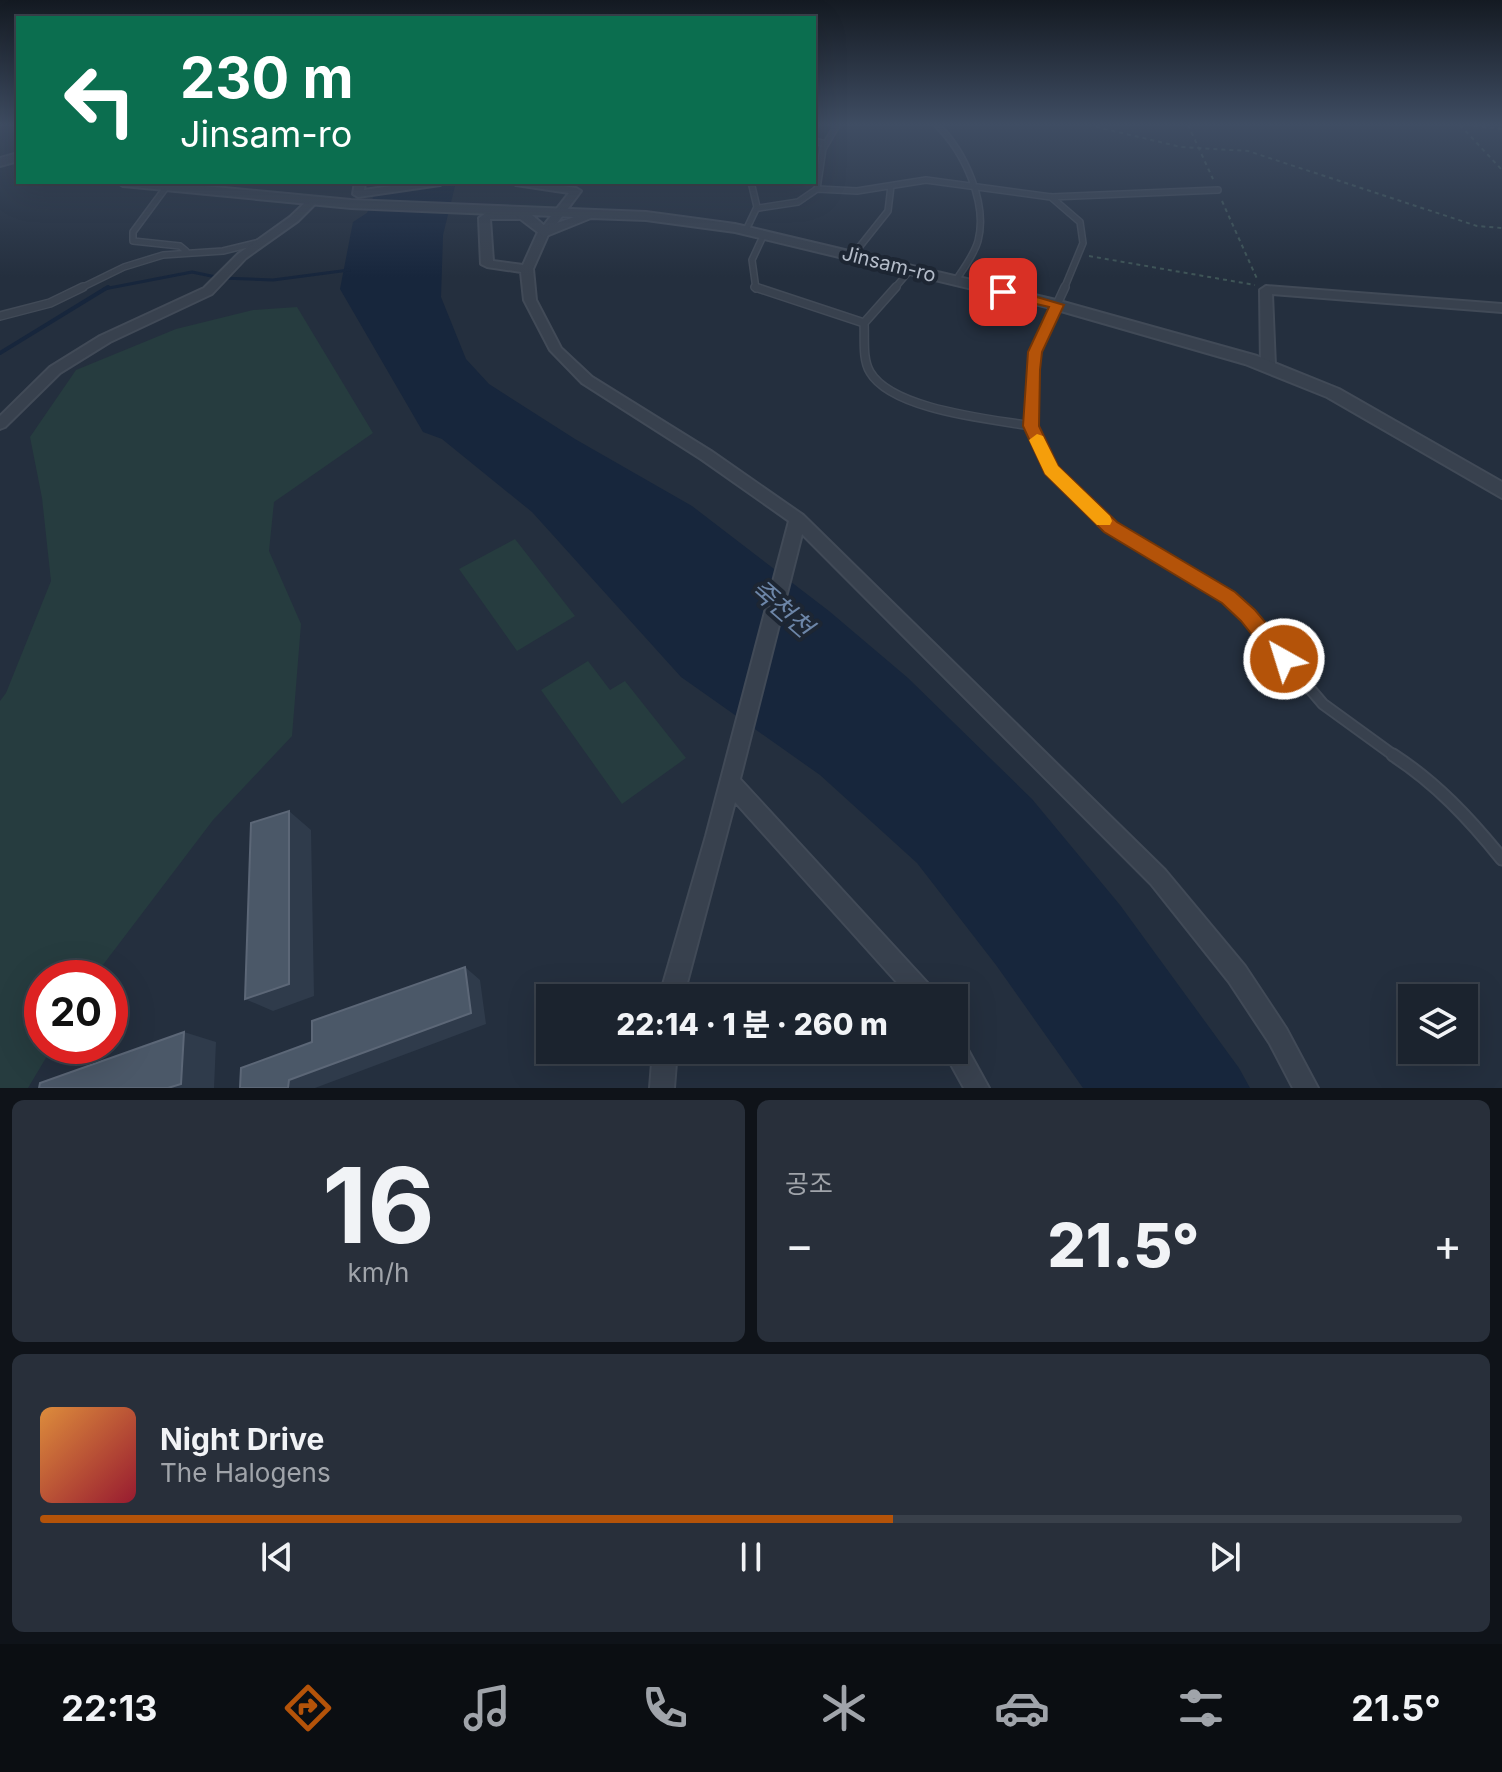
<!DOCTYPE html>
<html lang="ko">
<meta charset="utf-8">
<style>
body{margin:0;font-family:Inter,"Noto Sans KR",sans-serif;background:#282f3a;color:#f1f3f6;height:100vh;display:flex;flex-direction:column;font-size:30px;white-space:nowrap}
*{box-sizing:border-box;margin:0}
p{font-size:26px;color:#a0a4aa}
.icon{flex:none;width:44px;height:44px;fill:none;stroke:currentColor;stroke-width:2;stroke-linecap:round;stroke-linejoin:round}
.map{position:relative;height:1088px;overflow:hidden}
.details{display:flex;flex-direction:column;gap:12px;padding:12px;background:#0f1319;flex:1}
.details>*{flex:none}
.guide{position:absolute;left:16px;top:16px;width:800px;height:168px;border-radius:0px;box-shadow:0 8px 32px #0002,0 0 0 2px #39404a;background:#0b6e4f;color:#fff;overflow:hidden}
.tools{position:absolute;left:1398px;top:984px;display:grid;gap:16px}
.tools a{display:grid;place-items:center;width:80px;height:80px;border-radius:0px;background:#1b232e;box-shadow:0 8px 32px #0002,0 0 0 2px #39404a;font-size:40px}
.speed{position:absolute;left:24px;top:960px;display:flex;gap:16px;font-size:40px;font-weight:700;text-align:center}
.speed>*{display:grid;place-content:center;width:104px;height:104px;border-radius:50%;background:#1b232e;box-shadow:0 8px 32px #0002,0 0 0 2px #39404a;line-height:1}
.speed .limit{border:12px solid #d22;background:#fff;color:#111}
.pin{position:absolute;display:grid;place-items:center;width:68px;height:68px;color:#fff;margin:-34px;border-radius:16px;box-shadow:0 4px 12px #0006}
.me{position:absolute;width:88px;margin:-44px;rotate:321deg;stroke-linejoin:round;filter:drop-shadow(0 0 6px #0008)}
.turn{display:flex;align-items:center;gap:28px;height:168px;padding:0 32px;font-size:36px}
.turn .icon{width:104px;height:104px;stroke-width:2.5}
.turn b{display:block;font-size:56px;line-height:68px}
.big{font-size:60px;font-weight:800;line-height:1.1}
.details .widget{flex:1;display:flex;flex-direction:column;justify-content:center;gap:12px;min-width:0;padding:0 28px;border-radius:12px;background:#282f3a}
.details .dial{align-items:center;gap:0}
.dial b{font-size:104px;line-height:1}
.song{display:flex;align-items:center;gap:24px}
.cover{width:96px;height:96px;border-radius:12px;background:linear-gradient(135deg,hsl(30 70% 55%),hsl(350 70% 35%))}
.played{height:8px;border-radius:4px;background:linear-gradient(90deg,#b45309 60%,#39404a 60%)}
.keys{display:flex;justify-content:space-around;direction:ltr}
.heat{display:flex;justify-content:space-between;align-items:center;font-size:44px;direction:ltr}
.details .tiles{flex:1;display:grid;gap:12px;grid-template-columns:1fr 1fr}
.widget:last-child{grid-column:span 2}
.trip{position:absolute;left:536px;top:984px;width:432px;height:80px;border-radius:0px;background:#1b232e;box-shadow:0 8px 32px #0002,0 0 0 2px #39404a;font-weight:800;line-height:80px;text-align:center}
.dock{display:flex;height:128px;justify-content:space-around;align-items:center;background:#0b0e12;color:#a0a4aa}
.dock .icon{width:56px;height:56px}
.dock .selected{color:#b45309}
.dock b{font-size:36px;color:#f1f3f6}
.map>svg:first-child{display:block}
.green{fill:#263c3f}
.water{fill:#17263c}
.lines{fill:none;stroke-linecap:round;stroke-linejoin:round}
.stream-far1{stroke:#17263c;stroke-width:3}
.stream{stroke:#17263c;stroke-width:4}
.service-far3-casing{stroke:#414a57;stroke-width:8}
.service-far2-casing{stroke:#414a57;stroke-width:10}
.service-far1-casing{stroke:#414a57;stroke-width:13}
.service-casing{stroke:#414a57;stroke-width:15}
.minor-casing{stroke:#414a57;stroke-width:4}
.tertiary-casing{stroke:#414a57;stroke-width:4}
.path{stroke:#3f5557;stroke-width:2;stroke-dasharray:4 4;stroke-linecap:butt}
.service-far3{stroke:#38414e;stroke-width:5}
.service-far2{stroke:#38414e;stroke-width:7}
.service-far1{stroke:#38414e;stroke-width:9}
.service{stroke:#38414e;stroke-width:11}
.minor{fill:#38414e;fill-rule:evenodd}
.tertiary{fill:#38414e;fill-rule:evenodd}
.shaded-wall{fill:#2f3b4b}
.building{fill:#4b5868;stroke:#5c6777;stroke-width:2}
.route{fill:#b45309;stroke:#753606;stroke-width:2}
.slow{fill:#f59e0b}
.labels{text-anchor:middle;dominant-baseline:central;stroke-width:8;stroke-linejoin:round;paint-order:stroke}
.far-street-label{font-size:20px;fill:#b4bcc9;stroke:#1d2633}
.water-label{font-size:26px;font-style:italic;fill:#6d86a8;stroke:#1d2633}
</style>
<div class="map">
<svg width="1502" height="1088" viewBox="0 0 1502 1088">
<rect width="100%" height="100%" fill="#242f3e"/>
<!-- green -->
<path class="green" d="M 297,307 L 373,433 L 274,502 L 269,551 L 301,624 L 292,736 L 213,820 L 93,978 L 42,978 L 42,1046 L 53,1046 L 28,1088 L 0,1088 L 0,701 L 6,693 L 51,581 L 42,498 L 30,437 L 76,370 L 176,329 L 253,310 Z
M 515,539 L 575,616 L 517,651 L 459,569 Z
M 588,661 L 610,690 L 625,681 L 686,758 L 622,804 L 541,690 Z"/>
<!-- water -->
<path class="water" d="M 379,182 L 456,182 L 443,235 L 441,297 L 466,359 L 489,384 L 575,439 L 692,506 L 829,611 L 908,678 L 1032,799 L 1120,905 L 1239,1068 L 1250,1088 L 1083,1088 L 996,965 L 917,863 L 820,775 L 681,677 L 532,512 L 442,439 L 423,432 L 340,289 L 353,222 L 367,213 Z"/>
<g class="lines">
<!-- stream-far1 -->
<path class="stream-far1" d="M 104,289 L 192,272 L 221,278 L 273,280 L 349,270"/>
<!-- stream -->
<path class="stream" d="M 0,353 L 108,287"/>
<!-- service-far3 casing -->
<g class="service-far3-casing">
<path id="service-far3" d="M 937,125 C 964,151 988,203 978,241 C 974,255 964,268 956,280
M 814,141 L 826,144
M 167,186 L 133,232 L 133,241 L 180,246 L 186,251
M 817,189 L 857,191 L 926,180 L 1051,197 L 1218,190
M 1051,197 L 1080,222 L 1083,243 L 1064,289
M 759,208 L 798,202 L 817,189 L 823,149 L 837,125
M 746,230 L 757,207 L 751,182
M 853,255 L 888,211 L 891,186
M 79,289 L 124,267 L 163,255 L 223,251 L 260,242
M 756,289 L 752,260 L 764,234
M 894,289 L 911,269"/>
</g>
<!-- service-far2 casing -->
<g class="service-far2-casing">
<path id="service-far2" d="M 755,287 L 864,323
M 896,287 L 864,323 C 865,338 862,359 870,372 C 892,410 991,419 1031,426
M 1065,287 L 1035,352 L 1031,426 L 1051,469 L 1078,495
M 0,316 L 50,303 L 83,287"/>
</g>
<!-- service-far1 casing -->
<g class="service-far1-casing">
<path id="service-far1" d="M 1075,493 L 1110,527 L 1228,598 L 1248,616 L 1323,704 L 1396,757"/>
</g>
<!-- service casing -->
<g class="service-casing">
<path id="service" d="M 1393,755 C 1436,783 1469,818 1502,859"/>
</g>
<!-- minor casing -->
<g class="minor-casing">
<path id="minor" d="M 355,182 L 365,182 L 364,190 L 419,182 L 445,182 L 440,185 L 358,197 L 353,194 Z
M 511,182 L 537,182 L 576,188 L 581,191 L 548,235 L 533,269 L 536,300 L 561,348 L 592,377 L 711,451 L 803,515 L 1165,870 L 1245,966 L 1286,1028 L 1318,1088 L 1293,1088 L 1270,1044 L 1229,982 L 1151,884 L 802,534 L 740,779 L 934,990 L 938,998 L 911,998 L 735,802 L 683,998 L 659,998 L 706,836 L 789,521 L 701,459 L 582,383 L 550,350 L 524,300 L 521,272 L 487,267 L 481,264 L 479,218 L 489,211 L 529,214 L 529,218 L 525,219 L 490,219 L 493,261 L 523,265 L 537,234 L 569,193 L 516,185 Z
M 310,198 L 319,200 L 298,221 L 246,258 L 212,294 L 110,342 L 60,373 L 5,427 L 0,429 L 0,416 L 50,367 L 100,336 L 204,288 L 238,254 L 290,217 Z
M 1266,286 L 1502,304 L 1502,312 L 1272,294 L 1275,366 L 1268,370 L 1261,366 L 1260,290 Z
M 954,1035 L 962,1039 L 989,1088 L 964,1088 L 943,1050 L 954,1050 Z
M 653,1050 L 677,1050 L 674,1088 L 650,1088 Z"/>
</g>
<!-- tertiary casing -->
<g class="tertiary-casing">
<path id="tertiary" d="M 18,153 L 18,161 L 0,166 L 0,158 Z
M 117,182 L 163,182 L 351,200 L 646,212 L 735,224 L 1056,300 L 1257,356 L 1339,389 L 1502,482 L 1502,498 L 1327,397 L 1245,364 L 1047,307 L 735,232 L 646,220 L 591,218 L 544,237 L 515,215 L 351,208 L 123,186 ZM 532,215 L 574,217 L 546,227 Z"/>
</g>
<!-- path -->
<path class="path" d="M 1088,125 L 1181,147 L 1248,151 L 1477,226 L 1502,228
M 1188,125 L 1213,179
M 1460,125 L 1502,170
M 1466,125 L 1502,129
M 1222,201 L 1258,281
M 1089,256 L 1255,285"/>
<!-- service-far3 -->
<use href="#service-far3" class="service-far3"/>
<!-- service-far2 -->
<use href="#service-far2" class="service-far2"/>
<!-- service-far1 -->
<use href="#service-far1" class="service-far1"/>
<!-- service -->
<use href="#service" class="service"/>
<!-- minor -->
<use href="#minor" class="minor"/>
<!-- tertiary -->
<use href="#tertiary" class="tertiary"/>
</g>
<!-- shaded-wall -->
<path class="shaded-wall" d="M 289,811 L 311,830 L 314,996 L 273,1011 L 245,999 Z
M 465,967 L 480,980 L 486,1024 L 315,1088 L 288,1088 L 289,1080 Z
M 184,1032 L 216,1042 L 214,1088 L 168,1088 Z"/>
<!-- building -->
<path class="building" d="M 289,811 L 289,984 L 245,999 L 251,823 Z
M 465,967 L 471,1013 L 289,1080 L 288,1088 L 240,1088 L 241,1068 L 312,1042 L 312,1021 Z
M 184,1032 L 181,1084 L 168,1088 L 39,1088 L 40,1083 Z"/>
<!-- sky -->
<linearGradient id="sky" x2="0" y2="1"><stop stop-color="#141a22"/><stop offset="0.45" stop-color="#3f4d63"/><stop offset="1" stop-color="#3f4d63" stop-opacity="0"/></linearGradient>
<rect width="1502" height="277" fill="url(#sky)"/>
<!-- route -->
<path class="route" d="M 1003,287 L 1064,305 L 1042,352 L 1040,370 L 1039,426 L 1058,466 L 1117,522 L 1235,592 L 1255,610 L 1291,653 L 1294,659 L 1291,666 L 1284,668 L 1277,666 L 1241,621 L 1222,603 L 1104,532 L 1045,474 L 1023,426 L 1028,352 L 1049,307 L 998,295 L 998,289 Z"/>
<!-- slow -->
<path class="slow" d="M 1037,434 L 1043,436 L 1058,466 L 1110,516 L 1112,521 L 1110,525 L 1097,525 L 1045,474 L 1029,440 Z"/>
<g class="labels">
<!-- far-street labels -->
<g class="far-street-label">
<text transform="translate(889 264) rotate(14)">Jinsam-ro</text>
</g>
<!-- water labels -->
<g class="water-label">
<text transform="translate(782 608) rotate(41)">죽천천</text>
</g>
</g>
</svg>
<div class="tools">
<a><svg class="icon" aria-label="layers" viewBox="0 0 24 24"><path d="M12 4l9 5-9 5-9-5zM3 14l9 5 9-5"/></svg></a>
</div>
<div class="speed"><div class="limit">20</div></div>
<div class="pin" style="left:1003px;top:292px;background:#d93025"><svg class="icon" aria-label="arrive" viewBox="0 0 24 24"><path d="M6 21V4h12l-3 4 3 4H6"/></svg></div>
<svg class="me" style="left:1284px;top:659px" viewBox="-20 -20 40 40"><circle r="17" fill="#b45309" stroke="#fff" stroke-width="3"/><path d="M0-11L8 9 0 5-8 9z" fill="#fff"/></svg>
<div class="trip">22:14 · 1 분 · 260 m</div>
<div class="guide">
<div class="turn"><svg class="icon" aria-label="left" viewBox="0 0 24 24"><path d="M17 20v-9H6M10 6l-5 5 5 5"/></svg><div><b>230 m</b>Jinsam-ro</div></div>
</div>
</div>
<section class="details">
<div class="tiles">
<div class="widget dial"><b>16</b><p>km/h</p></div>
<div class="widget"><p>공조</p>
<div class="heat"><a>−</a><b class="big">21.5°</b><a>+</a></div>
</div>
<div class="widget">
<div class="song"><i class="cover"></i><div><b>Night Drive</b><p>The Halogens</p></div></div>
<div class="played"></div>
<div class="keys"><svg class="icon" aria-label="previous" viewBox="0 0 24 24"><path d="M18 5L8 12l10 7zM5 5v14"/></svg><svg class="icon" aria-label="pause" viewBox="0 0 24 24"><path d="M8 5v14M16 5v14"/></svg><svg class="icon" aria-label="next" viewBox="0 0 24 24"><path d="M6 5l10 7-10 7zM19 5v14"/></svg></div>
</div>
</div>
</section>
<nav class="dock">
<b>22:13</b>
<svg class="icon selected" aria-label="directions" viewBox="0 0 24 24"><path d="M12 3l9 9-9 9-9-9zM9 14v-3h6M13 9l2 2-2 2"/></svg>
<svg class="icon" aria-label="music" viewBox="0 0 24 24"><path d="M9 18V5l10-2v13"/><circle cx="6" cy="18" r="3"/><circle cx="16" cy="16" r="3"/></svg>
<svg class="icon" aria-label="phone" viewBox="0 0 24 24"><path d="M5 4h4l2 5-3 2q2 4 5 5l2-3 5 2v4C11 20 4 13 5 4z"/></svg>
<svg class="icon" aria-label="climate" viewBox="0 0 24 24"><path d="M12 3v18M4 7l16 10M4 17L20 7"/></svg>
<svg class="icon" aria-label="car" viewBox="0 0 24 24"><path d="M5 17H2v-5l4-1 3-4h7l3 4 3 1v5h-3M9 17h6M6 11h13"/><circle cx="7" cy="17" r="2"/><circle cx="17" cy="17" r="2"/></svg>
<svg class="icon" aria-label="filters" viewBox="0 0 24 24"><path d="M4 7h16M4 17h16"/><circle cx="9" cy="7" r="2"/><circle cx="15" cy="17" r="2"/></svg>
<b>21.5°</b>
</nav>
